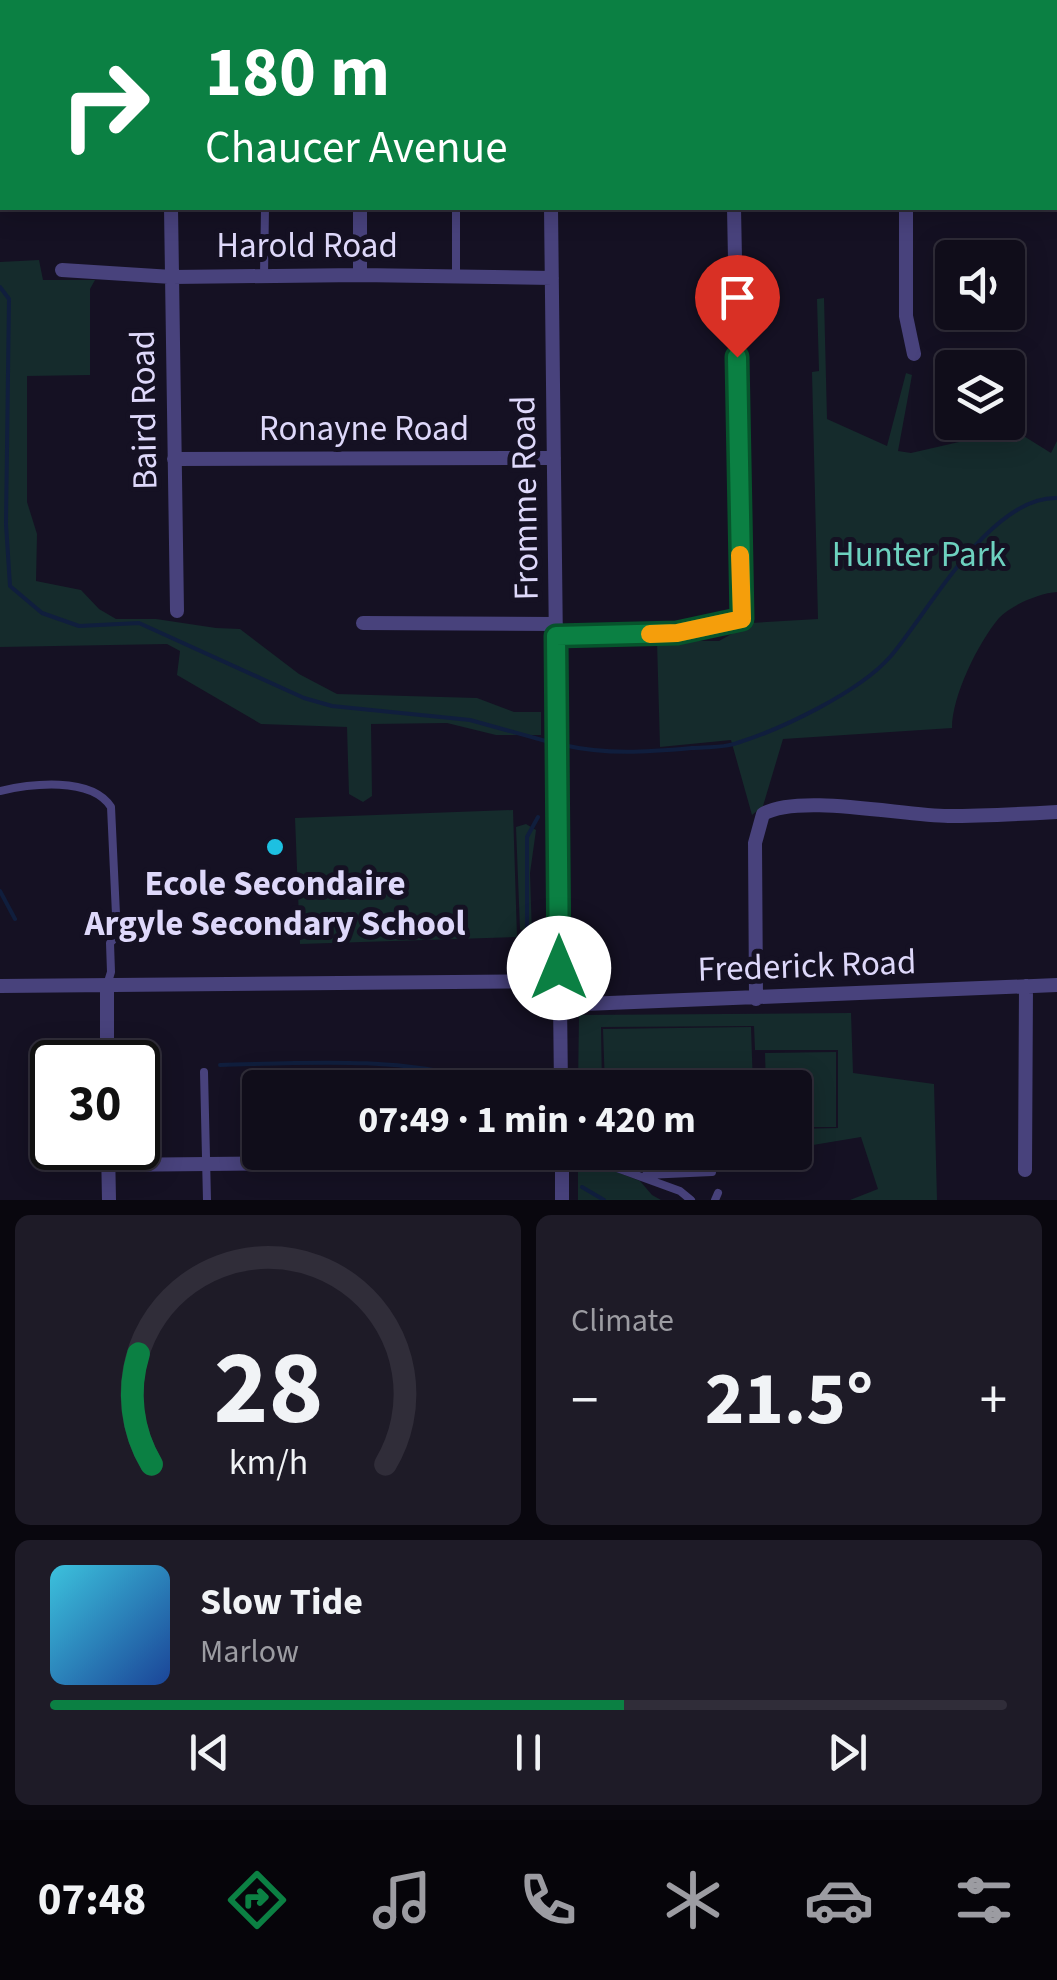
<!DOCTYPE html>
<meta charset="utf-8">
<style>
body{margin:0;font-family:"Source Sans 3",sans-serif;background:#1e1b27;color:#f1f3f6;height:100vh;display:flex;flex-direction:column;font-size:38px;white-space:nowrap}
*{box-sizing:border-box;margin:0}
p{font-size:32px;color:#9c9ca2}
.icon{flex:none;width:55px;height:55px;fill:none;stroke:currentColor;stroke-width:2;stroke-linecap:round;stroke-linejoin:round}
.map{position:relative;height:1200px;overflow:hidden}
.sheet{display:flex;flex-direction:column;gap:15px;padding:15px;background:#09070e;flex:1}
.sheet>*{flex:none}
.banner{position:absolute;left:0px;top:0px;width:1058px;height:210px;box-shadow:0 5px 25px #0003,0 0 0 2px #302d39;background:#0b8043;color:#fff;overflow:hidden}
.fabs{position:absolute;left:935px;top:240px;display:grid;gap:20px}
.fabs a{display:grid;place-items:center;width:90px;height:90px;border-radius:10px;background:#100d1a;box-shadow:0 5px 25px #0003,0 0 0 2px #302d39;font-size:50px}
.speed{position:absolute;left:30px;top:1040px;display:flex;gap:20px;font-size:50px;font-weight:700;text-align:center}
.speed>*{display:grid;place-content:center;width:130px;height:130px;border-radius:50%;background:#100d1a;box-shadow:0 5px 25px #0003,0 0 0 2px #302d39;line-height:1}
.speed .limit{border:5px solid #111;border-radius:15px;background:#fff;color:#111}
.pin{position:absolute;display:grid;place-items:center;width:85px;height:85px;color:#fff;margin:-102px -42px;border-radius:50% 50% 50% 0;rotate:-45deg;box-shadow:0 0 10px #0007}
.pin .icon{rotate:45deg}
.me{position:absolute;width:110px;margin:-55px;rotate:0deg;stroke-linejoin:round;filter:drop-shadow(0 0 8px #0008)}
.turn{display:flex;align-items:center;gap:35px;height:210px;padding:0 40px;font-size:45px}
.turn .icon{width:130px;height:130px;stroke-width:2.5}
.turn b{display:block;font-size:70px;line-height:85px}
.big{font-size:75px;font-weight:700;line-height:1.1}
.sheet .tile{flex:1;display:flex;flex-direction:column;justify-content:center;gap:15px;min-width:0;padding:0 35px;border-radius:15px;background:#1e1b27}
.sheet .dial{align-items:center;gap:0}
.dial svg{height:260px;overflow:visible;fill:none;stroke:#302d39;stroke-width:7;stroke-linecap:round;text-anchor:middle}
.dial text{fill:#f1f3f6;stroke:none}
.song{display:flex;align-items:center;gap:30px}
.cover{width:120px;height:120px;border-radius:15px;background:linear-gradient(135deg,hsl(190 70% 55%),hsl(220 70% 35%))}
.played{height:10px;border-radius:5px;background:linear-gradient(90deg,#0b8043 60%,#302d39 60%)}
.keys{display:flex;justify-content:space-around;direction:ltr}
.heat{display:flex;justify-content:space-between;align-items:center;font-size:55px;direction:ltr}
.sheet .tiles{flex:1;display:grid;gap:15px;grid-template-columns:1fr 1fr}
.tile:last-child{grid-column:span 2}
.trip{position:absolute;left:242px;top:1070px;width:570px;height:100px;border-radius:10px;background:#100d1a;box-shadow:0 5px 25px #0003,0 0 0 2px #302d39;font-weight:700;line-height:100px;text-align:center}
.tab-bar{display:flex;height:160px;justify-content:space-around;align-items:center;background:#06050a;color:#9c9ca2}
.tab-bar .icon{width:70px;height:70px}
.tab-bar .active{color:#0b8043}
.tab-bar b{font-size:45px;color:#f1f3f6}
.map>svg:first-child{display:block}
.green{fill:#152b2c}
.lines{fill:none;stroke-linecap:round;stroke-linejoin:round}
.stream{stroke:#101e3d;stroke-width:4}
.lane{stroke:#48427c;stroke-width:8}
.street{stroke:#48427c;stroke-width:14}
.route-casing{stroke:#07532c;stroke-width:25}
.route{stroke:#0b8043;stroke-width:18}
.slow{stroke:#f59e0b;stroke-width:18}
.poi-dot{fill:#1dc0e1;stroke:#151123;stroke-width:4}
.labels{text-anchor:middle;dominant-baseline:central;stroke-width:10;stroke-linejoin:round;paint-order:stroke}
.street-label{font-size:35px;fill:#ded8fa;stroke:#151123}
.park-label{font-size:35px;fill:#6dd1bf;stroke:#151123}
.poi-label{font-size:35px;font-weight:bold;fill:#ded8fa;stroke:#151123}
</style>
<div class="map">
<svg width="1057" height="1200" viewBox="0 0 1057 1200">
<rect width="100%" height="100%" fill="#151123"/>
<!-- green -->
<path class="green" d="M 39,260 L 43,280 L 95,280 L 90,289 L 90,375 L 27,376 L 27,502 L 37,534 L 36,581 L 81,590 L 99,609 L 116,619 L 156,619 L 216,628 L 240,629 L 299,674 L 337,694 L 477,698 L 514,712 L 541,712 L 541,735 L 496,735 L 447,723 L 371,724 L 372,796 L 363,802 L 349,794 L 347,727 L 261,724 L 177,675 L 180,651 L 167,644 L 0,647 L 0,262 Z
M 824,298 L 827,419 L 887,446 L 906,373 L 912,375 L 898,451 L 911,453 L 959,442 L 991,423 L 1003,423 L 1051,453 L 1057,441 L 1057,592 C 1040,593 1011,605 999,618 C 978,643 952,696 952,728 L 783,739 L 763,806 L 752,815 L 731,740 L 660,747 L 657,641 L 719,641 L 751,623 L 818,619 L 812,372 L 819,371 L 817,299 Z
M 513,810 L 517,937 L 300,944 L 295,818 Z
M 526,824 L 536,830 L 530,873 L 532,935 L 520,929 L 516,827 Z
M 851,1013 L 853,1073 L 934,1084 L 937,1200 L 850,1200 L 878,1189 L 861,1137 L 795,1148 L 795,1129 L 838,1128 L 838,1050 L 755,1050 L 754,1026 L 601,1027 L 602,1087 L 578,1087 L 579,1015 Z
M 751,1027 L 753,1087 L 605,1087 L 603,1029 Z
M 836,1052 L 836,1127 L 795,1127 L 795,1088 L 766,1087 L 765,1053 Z
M 578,1157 L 640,1181 L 652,1195 L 661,1200 L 578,1200 Z"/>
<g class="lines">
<!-- stream -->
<path class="stream" d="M 0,287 L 9,299 L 6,524 L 10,586 L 42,613 L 79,626 L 139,623 L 304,698 L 332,706 L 470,720 L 553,743
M 563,745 C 607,755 647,752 692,748 C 706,747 724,748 737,743 C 782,729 859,692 890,657 C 928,613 990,496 1057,498
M 0,891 L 15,919
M 519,945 L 527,934 L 527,837 L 538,817
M 220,1065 C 304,1063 395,1056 477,1080
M 582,1187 L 604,1200"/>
<!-- lane -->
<path class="lane" d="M 455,0 L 455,2
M 642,0 L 642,2
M 31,2 L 130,2
M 266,2 L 266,0
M 456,208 L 456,276
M 264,276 L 265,208
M 0,791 C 30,784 91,776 111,807 L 117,936 L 110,943 L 111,972 L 107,985
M 204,1072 L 207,1200
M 573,1152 L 680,1191 L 691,1200
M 646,1175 L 712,1172
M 715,1200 L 718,1193"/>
<!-- street -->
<path class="street" d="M 170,0 L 170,2
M 549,0 L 549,2
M 360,2 L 360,0
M 1055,139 L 1057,139
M 171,208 L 177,611
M 551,208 L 561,1088
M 906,208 L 906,316 L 914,354
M 62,270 L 172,277 L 360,275 L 552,278
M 360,275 L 360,208
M 174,459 L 554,458
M 363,623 L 556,624
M 557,636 L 677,633 L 742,619 L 734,208
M 107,985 L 107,1062
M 0,986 L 559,981
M 756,999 L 755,843 L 763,814 C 799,793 904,816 948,816 C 984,816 1021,814 1057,812
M 560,1005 L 1057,985
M 108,1148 L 109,1200
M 562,1153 L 562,1200
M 109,1165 L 562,1160
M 1025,1170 L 1026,986"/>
</g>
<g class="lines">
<!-- route casing -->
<g class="route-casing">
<path id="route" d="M 559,968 L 556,636 L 677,633 L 742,619 L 737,357"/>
</g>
<!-- route -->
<use href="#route" class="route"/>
<!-- slow -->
<path class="slow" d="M 650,634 L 677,633 L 742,619 L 740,555"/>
</g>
<!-- markers -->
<circle class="poi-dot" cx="275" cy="847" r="10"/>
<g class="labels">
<!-- street labels -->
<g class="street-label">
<text x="307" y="246">Harold Road</text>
<text transform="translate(144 410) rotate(-91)">Baird Road</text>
<text x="364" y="429">Ronayne Road</text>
<text transform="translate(525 498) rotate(-91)">Fromme Road</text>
<text transform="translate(807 966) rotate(-2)">Frederick Road</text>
</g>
<!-- park labels -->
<g class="park-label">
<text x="919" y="555">Hunter Park</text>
</g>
<!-- poi labels -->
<g class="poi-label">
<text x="275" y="884">Ecole Secondaire<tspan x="275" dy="40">Argyle Secondary School</tspan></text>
</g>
</g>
</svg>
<div class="fabs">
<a><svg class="icon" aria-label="sound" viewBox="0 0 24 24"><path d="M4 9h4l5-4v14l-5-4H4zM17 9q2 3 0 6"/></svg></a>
<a><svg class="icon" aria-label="layers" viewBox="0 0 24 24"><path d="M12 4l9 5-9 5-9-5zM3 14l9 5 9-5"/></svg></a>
</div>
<div class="speed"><div class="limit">30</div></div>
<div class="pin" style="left:737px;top:357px;background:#d93025"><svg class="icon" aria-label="arrive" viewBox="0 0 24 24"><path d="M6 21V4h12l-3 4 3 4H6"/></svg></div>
<svg class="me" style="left:559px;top:968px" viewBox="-20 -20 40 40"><circle r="19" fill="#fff"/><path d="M0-13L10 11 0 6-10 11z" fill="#0b8043"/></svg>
<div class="trip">07:49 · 1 min · 420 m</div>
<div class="banner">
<div class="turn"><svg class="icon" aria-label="right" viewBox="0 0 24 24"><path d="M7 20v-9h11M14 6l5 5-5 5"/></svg><div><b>180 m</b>Chaucer Avenue</div></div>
</div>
</div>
<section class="sheet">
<div class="tiles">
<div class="tile dial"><svg viewBox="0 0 100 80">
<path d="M14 69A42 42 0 1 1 86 69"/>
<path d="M14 69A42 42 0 0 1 10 35" stroke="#0b8043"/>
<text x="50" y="56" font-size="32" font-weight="700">28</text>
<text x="50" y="72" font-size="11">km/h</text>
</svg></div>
<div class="tile"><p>Climate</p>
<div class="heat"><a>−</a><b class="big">21.5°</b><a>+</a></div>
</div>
<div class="tile">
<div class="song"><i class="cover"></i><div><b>Slow Tide</b><p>Marlow</p></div></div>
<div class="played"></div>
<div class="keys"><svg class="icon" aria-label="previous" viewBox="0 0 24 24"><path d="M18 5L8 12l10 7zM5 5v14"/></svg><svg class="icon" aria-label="pause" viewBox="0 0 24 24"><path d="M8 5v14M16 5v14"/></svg><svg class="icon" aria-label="next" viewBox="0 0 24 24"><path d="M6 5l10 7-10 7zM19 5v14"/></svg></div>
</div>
</div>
</section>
<nav class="tab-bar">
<b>07:48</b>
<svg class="icon active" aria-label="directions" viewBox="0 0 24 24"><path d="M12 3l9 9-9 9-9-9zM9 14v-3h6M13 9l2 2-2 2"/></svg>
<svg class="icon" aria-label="music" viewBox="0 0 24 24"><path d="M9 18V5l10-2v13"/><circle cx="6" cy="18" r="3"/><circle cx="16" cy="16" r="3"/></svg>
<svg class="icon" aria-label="phone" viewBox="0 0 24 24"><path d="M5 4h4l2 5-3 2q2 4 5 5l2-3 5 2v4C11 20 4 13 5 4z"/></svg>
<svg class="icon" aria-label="climate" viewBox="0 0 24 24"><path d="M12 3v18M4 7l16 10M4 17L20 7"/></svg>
<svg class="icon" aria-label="car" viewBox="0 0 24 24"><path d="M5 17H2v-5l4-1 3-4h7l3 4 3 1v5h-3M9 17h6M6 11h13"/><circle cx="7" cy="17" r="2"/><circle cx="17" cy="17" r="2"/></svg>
<svg class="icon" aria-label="filters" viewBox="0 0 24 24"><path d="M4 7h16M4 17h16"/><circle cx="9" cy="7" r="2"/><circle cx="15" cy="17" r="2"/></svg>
</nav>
